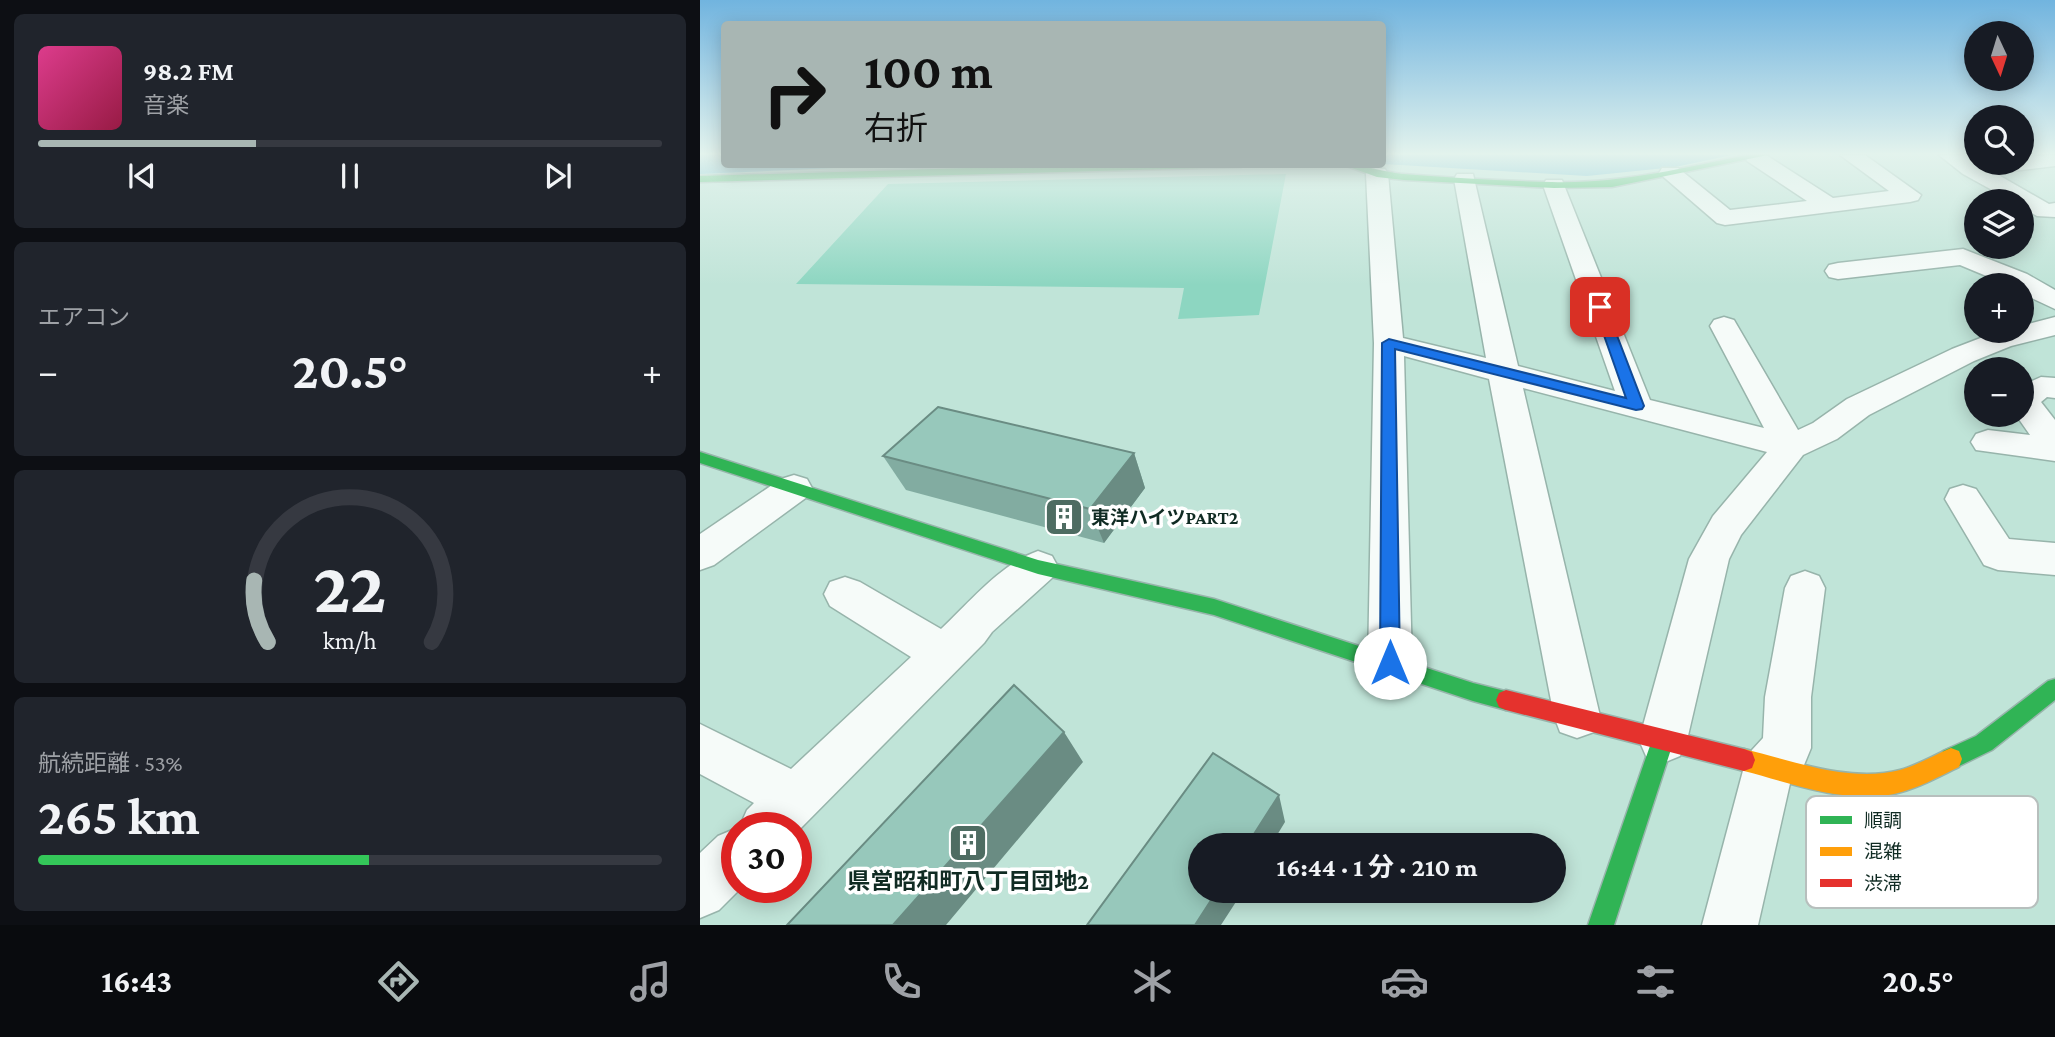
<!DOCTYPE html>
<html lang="ja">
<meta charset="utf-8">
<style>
body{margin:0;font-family:"Crimson Pro","Noto Sans JP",serif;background:#20242c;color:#f1f3f6;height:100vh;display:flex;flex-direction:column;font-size:26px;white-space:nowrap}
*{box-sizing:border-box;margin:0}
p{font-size:23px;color:#9ea1a6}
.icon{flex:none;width:38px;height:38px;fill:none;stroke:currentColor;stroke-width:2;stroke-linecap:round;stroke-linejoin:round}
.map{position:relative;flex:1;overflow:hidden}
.panel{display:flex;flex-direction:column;gap:14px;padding:14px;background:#0d0f14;width:700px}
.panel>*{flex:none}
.guide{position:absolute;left:21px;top:21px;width:665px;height:147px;border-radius:7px;box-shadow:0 4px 18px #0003;background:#a8b6b3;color:#111;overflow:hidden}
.needle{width:46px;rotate:176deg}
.buttons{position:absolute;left:1264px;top:21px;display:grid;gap:14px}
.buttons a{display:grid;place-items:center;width:70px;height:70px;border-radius:50%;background:#171b24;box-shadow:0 4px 18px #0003;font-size:35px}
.speed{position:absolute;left:21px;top:812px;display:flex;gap:14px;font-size:35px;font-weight:700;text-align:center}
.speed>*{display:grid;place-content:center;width:91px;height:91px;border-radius:50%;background:#171b24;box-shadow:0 4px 18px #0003;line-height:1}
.speed .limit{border:10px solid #d22;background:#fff;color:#111}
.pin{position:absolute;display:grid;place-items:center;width:60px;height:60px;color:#fff;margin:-30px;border-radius:14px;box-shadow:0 4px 10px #0006}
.me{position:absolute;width:77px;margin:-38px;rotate:0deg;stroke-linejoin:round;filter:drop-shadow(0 0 5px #0008)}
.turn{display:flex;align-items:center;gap:24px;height:147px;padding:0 28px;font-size:32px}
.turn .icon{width:91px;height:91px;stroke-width:2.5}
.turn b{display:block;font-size:49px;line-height:60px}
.big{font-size:52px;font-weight:700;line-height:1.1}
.panel .card{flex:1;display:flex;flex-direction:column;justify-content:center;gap:10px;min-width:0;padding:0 24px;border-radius:10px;background:#20242c}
.panel .dial{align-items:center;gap:0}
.dial svg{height:182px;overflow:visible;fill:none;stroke:#363941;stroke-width:7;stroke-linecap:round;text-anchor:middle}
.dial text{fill:#f1f3f6;stroke:none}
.song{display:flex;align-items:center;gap:21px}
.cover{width:84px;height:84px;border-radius:10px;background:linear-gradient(135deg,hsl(330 70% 55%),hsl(340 70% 35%))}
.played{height:7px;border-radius:4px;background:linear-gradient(90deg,#a8b6b3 35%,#363941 35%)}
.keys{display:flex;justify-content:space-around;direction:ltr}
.heat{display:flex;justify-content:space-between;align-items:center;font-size:38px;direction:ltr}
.charge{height:10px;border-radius:5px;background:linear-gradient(90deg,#34c759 53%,#363941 0)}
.trip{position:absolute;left:488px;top:833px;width:378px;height:70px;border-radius:35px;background:#171b24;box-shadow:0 4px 18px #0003;font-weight:700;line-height:70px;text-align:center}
.dock{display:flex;height:112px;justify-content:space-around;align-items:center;background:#090b0e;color:#9ea1a6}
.dock .icon{width:49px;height:49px}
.dock .selected{color:#a8b6b3}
.dock b{font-size:32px;color:#f1f3f6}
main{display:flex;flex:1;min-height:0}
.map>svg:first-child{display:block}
.green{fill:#8dd6c1}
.water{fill:#5fb4d2}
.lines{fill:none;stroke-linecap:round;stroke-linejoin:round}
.street-casing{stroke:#97b4ab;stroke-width:3}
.fast-casing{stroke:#97b4ab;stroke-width:3}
.slow-casing{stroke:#97b4ab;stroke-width:3}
.jam-casing{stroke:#97b4ab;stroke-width:3}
.street{fill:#f6fbf9;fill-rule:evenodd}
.fast{fill:#30b455;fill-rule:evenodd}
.slow{fill:#ff9f0a;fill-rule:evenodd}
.jam{fill:#e5322d;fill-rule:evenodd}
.wall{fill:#82aca1}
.shaded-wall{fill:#6a8c83}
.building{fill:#97c8bb;stroke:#6a8c83;stroke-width:2}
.route{fill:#1a73e8;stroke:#114b97;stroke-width:2}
.labels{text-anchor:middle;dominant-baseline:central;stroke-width:7;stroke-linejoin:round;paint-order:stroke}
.poi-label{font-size:19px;font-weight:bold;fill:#102b23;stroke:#fff;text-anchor:start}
.near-poi-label{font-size:23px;font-weight:bold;fill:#102b23;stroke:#fff}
.key{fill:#fff;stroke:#b7bfbd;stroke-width:2}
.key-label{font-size:19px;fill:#102b23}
</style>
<main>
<section class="panel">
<div class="card">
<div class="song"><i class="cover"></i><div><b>98.2 FM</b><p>音楽</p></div></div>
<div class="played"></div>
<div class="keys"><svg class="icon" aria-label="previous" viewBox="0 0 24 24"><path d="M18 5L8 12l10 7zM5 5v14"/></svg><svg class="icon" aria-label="pause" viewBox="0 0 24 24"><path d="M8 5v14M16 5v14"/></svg><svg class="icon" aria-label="next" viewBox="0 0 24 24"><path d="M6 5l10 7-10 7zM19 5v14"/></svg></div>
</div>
<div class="card"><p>エアコン</p>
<div class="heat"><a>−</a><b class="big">20.5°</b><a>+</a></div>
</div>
<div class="card dial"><svg viewBox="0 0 100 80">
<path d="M14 69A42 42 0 1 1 86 69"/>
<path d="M14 69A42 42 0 0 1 8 42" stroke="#a8b6b3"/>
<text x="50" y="56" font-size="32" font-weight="700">22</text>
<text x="50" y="72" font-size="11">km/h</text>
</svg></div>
<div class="card"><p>航続距離 · 53%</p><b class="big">265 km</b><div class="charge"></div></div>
</section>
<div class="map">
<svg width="1355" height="925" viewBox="0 0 1355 925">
<rect width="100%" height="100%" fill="#c0e4d8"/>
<!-- green -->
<path class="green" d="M 586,174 L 559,315 L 478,319 L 484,288 L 96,284 L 188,184 Z"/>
<!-- water -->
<path class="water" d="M 0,155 L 24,155 L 24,164 L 201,165 L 0,174 Z
M 682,155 L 1032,155 L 975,167 L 887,176 L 683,164 Z"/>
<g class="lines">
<!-- street casing -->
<g class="street-casing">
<path id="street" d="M 1045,155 L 1066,155 L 1133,198 L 1189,191 L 1140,155 L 1165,155 L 1221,195 L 1218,200 L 1210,202 L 1025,225 L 1017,223 L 959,173 L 962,168 L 978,168 L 1030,210 L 1107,201 L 1047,161 Z
M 1239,155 L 1265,155 L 1276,163 L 1321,163 L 1321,157 L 1355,155 L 1355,166 L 1295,173 L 1349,204 L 1355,203 L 1355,217 L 1337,216 L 1321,207 L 1321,201 L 1312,201 L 1263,174 Z
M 677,168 L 685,169 L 688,174 L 703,338 L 786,358 L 754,179 L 757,174 L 773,174 L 818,366 L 915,391 L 843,185 L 846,180 L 862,180 L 950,400 L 1064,428 L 1010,326 L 1014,320 L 1024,317 L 1034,320 L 1098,430 L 1113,423 L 1147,399 L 1252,349 L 1291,334 L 1321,331 L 1321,326 L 1355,317 L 1355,335 L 1311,346 L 1274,361 L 1169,415 L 1137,439 L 1103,455 L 1041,535 L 1029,559 L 987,740 L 980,756 L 963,763 L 946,756 L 939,740 L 989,559 L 1013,516 L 1067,452 L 823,388 L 900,716 L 894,732 L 877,738 L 860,732 L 854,716 L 789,379 L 704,356 L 712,663 L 706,677 L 690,683 L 674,677 L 668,663 L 674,343 L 666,174 L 669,169 Z
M 1263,249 L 1327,274 L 1355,290 L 1355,309 L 1321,293 L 1321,285 L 1308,285 L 1260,265 L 1138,279 L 1129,277 L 1125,271 L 1129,265 L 1138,263 Z
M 1341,377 L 1355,378 L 1355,398 L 1347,397 L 1341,402 L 1355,420 L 1355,461 L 1276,450 L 1271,442 L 1276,434 L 1288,430 L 1330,435 L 1316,415 L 1321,415 L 1321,386 Z
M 94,475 L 107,479 L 112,488 L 107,497 L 14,565 L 0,570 L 0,534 L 81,479 Z
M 1263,485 L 1276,489 L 1309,539 L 1355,543 L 1355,575 L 1298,570 L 1284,565 L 1245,499 L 1250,489 Z
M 338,551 L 352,556 L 358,567 L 352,578 L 292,632 L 284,643 L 96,833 L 96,828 L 39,828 L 47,810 L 54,803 L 0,774 L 0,724 L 91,769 L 211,657 L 130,606 L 124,594 L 130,582 L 145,577 L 160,582 L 241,629 C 269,603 300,564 338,551 Z
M 1105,571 L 1119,576 L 1125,588 L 1111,697 L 1111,748 L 1104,765 L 1091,779 L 1058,925 L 1002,925 L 1044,767 L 1052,750 L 1063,738 L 1065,697 L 1085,588 L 1091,576 Z
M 37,828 L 37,887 L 42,887 L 19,910 L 0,918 L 0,853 L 18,836 Z"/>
</g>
<!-- fast casing -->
<g class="fast-casing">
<path id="fast" d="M 1047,155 L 1068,155 L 912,187 L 854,188 L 704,180 L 677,177 L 641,164 C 662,164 682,172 703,174 C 753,178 803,181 852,182 C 919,184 982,168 1047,155 Z
M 397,164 L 545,164 L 541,167 L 0,182 L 0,176 Z
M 0,452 L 338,560 L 514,599 L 773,683 L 813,693 L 816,700 L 813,707 L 806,710 L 773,701 L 514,615 L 338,574 L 0,463 Z
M 1355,679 L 1355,700 L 1292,750 L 1251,770 L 1243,767 L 1240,759 L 1243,751 L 1276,736 L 1348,681 Z
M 963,730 L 971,733 L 974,740 L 914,925 L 888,925 L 952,740 L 955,733 Z"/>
</g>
<!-- slow casing -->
<g class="slow-casing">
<path id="slow" d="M 1251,748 L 1259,751 L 1262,759 L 1259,767 C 1238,777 1217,789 1194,794 C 1144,804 1091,783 1044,771 L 1036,768 L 1033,760 L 1036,752 L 1044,749 C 1093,761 1150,783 1200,770 C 1218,765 1234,755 1251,748 Z"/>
</g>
<!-- jam casing -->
<g class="jam-casing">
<path id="jam" d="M 806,690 L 1044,749 L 1052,752 L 1055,760 L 1052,768 L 1044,771 L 806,710 L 799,707 L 796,700 L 799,693 Z"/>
</g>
<!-- street -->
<use href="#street" class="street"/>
<!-- fast -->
<use href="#fast" class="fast"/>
<!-- slow -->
<use href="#slow" class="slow"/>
<!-- jam -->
<use href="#jam" class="jam"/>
</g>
<!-- wall -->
<path class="wall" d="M 434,453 L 445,488 L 404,543 L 206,490 L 183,456 Z"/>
<!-- shaded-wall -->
<path class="shaded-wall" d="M 434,453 L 445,488 L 404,543 L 390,509 Z
M 364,732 L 383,762 L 246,925 L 193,925 Z
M 579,795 L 585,822 L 571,845 L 547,845 Z
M 517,891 L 543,891 L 521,925 L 495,925 Z"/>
<!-- building -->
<path class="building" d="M 238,407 L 434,453 L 390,509 L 183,456 Z
M 314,685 L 364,732 L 193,925 L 87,925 Z
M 513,753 L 579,795 L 547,845 L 500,845 L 500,891 L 517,891 L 495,925 L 387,925 Z"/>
<!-- sky -->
<linearGradient id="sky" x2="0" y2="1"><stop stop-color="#71b4df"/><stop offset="0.54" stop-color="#e3f3ed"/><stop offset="1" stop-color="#e3f3ed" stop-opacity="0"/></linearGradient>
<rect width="1355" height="285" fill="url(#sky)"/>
<!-- route -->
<path class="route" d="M 900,304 L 906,307 L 944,406 L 942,409 L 936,410 L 695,349 L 700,663 L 697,669 L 690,672 L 683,669 L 680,663 L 682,343 L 689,339 L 926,398 L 894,307 Z"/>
<!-- icons -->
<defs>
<g id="building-square" transform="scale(2.0125)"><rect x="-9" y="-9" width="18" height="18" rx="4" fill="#4e6c62" stroke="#fff"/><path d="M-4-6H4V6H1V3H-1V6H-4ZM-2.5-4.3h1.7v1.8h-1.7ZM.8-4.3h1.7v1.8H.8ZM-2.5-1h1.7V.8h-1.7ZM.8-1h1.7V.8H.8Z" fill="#fff"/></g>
</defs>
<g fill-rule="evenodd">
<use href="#building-square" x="364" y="517"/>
<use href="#building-square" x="268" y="843"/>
</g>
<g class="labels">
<!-- poi labels -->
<g class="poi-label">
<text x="391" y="517">東洋ハイツPART2</text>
</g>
<!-- near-poi labels -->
<g class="near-poi-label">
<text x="268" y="881">県営昭和町八丁目団地2</text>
</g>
</g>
<!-- legend -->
<rect x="1106" y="796" width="232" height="112" rx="10" class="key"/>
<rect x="1120" y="816" width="32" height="8" fill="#30b455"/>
<rect x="1120" y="847" width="32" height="9" fill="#ff9f0a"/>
<rect x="1120" y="879" width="32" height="8" fill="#e5322d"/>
<g class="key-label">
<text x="1164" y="827">順調</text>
<text x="1164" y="858">混雑</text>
<text x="1164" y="890">渋滞</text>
</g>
</svg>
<div class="buttons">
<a><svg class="needle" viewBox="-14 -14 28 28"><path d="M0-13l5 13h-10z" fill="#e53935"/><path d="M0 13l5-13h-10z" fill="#9ea1a6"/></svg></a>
<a><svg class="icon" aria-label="search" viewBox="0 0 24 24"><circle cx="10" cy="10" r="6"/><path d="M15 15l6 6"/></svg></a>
<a><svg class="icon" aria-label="layers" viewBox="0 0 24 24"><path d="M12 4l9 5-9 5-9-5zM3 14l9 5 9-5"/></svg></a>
<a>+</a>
<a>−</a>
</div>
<div class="speed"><div class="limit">30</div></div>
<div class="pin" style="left:900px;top:307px;background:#d93025"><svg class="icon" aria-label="arrive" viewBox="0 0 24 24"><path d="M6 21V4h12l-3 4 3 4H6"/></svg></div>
<svg class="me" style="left:690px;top:663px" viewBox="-20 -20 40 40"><circle r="19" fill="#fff"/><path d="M0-13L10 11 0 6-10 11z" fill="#1a73e8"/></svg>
<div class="trip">16:44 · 1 分 · 210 m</div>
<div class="guide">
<div class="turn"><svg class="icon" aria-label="right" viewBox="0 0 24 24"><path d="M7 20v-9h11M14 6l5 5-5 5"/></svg><div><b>100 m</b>右折</div></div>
</div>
</div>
</main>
<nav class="dock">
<b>16:43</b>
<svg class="icon selected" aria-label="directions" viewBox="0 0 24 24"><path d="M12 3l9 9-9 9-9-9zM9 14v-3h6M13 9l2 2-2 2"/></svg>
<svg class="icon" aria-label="music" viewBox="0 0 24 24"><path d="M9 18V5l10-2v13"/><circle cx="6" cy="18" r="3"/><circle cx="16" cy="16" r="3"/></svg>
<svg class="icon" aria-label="phone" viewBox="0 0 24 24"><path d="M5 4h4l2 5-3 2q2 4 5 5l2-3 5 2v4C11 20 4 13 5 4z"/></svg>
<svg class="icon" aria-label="climate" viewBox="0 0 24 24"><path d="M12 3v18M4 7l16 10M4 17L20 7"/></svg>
<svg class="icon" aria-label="car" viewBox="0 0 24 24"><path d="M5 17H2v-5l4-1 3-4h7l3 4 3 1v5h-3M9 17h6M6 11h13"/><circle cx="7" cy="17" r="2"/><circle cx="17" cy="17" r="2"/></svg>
<svg class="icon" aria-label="filters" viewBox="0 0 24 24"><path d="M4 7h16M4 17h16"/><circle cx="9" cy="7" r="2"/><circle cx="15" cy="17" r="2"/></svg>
<b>20.5°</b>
</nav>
